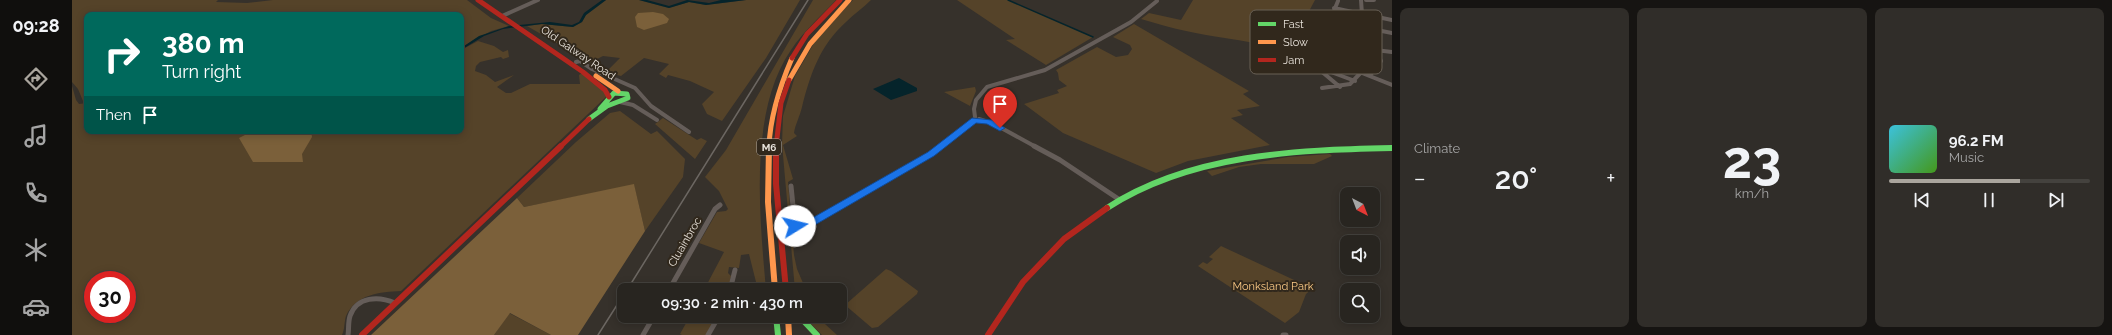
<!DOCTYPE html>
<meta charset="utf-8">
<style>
body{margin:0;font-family:Raleway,sans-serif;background:#302d29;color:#f1f3f6;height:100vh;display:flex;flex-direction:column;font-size:15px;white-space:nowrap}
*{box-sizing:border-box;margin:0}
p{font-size:13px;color:#a5a5a5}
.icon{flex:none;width:22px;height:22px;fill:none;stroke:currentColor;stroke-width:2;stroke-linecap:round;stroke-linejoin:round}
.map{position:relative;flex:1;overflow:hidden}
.sheet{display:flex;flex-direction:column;gap:8px;padding:8px;background:#161412;width:720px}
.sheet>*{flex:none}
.top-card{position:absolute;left:12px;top:12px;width:380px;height:122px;border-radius:8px;box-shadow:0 2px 10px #0003,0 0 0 1px #44423e;background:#00695c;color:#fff;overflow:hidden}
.needle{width:26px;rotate:138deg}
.controls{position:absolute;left:1268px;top:187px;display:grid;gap:8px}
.controls a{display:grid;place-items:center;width:40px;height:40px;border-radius:8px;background:#282520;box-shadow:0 2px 10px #0003,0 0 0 1px #44423e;font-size:20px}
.speed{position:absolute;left:12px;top:271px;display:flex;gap:8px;font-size:20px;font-weight:700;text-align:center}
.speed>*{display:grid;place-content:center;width:52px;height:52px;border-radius:50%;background:#282520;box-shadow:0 2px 10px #0003,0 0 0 1px #44423e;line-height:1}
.speed .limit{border:6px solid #d22;background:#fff;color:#111}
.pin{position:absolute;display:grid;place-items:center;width:34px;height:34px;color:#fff;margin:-41px -17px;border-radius:50% 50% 50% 0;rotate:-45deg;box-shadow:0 0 4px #0007}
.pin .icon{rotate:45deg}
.me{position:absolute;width:44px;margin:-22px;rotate:81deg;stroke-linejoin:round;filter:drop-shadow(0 0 3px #0008)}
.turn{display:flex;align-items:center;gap:14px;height:84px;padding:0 12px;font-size:18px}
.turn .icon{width:52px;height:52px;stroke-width:2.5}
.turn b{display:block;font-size:28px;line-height:34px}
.then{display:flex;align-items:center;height:38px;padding:0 12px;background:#0003;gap:8px;font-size:15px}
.big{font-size:30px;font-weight:600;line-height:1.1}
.sheet .widget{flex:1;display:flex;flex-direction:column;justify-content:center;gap:6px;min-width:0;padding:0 14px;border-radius:8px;background:#302d29}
.sheet .dial{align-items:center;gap:0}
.dial b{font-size:52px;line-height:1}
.song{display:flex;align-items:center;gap:12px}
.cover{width:48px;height:48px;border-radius:6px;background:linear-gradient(135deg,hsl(190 70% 55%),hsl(100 70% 35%))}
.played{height:4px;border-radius:2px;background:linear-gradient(90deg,#aaa59d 65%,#44423e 65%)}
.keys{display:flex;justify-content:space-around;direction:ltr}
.heat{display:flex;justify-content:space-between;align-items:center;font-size:22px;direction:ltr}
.sheet .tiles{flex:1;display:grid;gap:8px;grid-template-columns:repeat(3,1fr)}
.trip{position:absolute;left:545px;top:283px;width:230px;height:40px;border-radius:8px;background:#282520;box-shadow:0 2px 10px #0003,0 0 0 1px #44423e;font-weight:600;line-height:40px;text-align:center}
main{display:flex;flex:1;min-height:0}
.dock{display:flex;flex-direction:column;width:72px;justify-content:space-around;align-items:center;background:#100f0d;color:#a5a5a5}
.dock .icon{width:28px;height:28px}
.dock .on{color:#aaa59d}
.dock b{font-size:18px;color:#f1f3f6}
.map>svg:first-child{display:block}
.green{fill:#554329;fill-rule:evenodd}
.forest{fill:#7b603a}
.water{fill:#05242b}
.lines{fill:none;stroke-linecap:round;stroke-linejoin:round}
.stream{stroke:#05242b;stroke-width:1.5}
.street-far1{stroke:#655d59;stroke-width:4}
.street{stroke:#655d59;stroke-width:5}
.fast-far1{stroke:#63d668;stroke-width:5}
.fast{stroke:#63d668;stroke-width:6}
.slow-far1{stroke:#ff974d;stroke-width:5}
.slow{stroke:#ff974d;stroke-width:6}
.jam-far1{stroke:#b3261e;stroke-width:5}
.jam{stroke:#b3261e;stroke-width:6}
.rail{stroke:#6c6762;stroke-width:1.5}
.route{fill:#1a73e8;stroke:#114b97}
.labels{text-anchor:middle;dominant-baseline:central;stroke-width:4;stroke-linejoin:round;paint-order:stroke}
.shield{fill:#31281c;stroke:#b2aba2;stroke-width:1}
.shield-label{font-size:10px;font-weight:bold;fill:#e9e3db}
.street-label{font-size:11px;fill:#e9e3db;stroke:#31281c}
.park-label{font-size:11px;fill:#fbca86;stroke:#31281c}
.key{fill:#31281c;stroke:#686055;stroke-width:1}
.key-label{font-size:11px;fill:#e9e3db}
</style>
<main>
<nav class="dock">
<b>09:28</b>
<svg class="icon on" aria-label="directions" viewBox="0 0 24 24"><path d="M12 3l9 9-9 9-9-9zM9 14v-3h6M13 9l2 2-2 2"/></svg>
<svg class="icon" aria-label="music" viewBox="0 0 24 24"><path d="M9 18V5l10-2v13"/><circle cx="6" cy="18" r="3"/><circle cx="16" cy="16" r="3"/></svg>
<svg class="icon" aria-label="phone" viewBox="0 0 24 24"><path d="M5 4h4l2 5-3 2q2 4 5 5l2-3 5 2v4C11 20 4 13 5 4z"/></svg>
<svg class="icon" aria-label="climate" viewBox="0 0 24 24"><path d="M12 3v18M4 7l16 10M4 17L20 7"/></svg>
<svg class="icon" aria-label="car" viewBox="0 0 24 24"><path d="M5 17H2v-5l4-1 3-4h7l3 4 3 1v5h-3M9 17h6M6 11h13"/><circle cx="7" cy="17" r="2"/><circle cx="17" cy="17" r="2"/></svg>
</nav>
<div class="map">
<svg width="1320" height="335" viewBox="0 0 1320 335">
<rect width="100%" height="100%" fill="#36312b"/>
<!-- green -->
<path class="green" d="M 0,0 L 146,0 L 144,2 L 175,3 L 201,0 L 395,0 L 419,18 L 437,26 L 419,31 L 389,48 L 389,15 L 15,15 L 15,101 L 11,101 L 6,89 L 0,82 Z
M 534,0 L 567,0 L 597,8 L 617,2 L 634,5 L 674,0 L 728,0 L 694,58 L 650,121 L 635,114 L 630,104 L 642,92 L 618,81 L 596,75 L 594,78 L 587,74 L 597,64 L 572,58 L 549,76 L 534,72 L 548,58 L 531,56 L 515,64 L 502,53 L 455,26 L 470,24 L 501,27 L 510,22 L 514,15 Z
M 741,0 L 764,0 C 749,16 731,32 719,50 C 676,112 688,219 694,290 L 686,290 L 677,254 L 669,255 L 667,268 L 657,267 L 656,273 L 659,276 L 656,290 L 632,290 L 652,252 L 627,243 L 645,212 L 654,211 L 656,209 L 647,191 L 633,177 L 654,150 Z
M 781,0 L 799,0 C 791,8 782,14 774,22 C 748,45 738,75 730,107 C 728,116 723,125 722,133 L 725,136 L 711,145 L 721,179 L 716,182 L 722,255 L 725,269 L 734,290 L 723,290 L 710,144 L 711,116 L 723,76 L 745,38 Z
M 885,0 L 936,0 L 1021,37 L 974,65 L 934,40 L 943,39 Z
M 1121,0 L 1243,0 L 1235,15 L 1239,43 L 1234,54 L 1228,59 C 1198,41 1148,39 1114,31 C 1099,28 1084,23 1069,19 L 1077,13 L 1109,20 Z
M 1062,24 L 1177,91 L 1171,94 L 1188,106 L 1165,110 L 1171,115 L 1159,118 L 1198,145 L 1116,161 L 1084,173 L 991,133 L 952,104 L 987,93 L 985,90 L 995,86 L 987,80 L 986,73 L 984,70 L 1025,47 L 1044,57 L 1056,55 L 1060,49 L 1058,45 L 1041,37 Z
M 406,41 L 422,46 L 431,52 L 436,50 L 437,57 L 431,59 L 429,57 L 408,62 L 404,66 L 403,71 L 414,75 L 423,82 L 442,75 L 425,87 L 434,93 L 439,93 L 458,84 L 508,84 L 507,75 L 510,73 L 530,88 L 535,96 L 329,291 C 308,292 284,294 274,316 C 272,322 273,329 270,335 L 0,335 L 0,86 L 4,100 L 7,104 L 15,103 L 15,131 L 389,131 L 389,50 ZM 21,280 L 55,280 L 55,314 L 21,314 Z
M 903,87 L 904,91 L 898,106 L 872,92 Z
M 548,111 L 579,134 L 585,131 L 613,159 L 611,177 L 573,231 L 562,185 L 452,207 L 445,198 L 504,142 L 538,113 Z
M 591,118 L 625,140 L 629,138 L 635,141 L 623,159 L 583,124 Z
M 1258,154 L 1260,156 L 1242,164 L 1189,164 L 1167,167 L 1140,176 L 1135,171 L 1216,157 Z
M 1149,246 L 1235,286 L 1242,287 L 1234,294 L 1227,312 L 1213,323 L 1126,266 L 1131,262 L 1135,264 L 1141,259 L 1137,257 Z
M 814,269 L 819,271 L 846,291 L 845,294 L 806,327 L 800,328 L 773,305 Z
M 437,313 L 479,335 L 422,335 Z
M 618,316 L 645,316 L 634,335 L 610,335 L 608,334 Z
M 731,316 L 748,316 L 753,324 L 765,335 L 750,335 Z"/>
<!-- forest -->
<path class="forest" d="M 581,12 L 591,14 L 597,19 L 595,23 L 572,30 L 565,27 L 563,17 L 566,13 Z
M 181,131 L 239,131 L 240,137 L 230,154 L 231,162 L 181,162 L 167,138 Z
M 562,184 L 573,231 L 506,335 L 479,335 L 438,313 L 422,335 L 299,335 L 445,198 L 452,207 Z"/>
<!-- water -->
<path class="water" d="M 530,0 L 534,0 L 514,15 L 510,22 L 501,27 L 470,24 L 431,29 L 412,36 L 389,50 L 389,48 L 407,36 L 437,26 L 478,22 L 500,25 L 507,22 L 512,13 Z
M 567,0 L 575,0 L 597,6 L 615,0 L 637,3 L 649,0 L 674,0 L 634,5 L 617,2 L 597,8 Z
M 827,78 L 845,88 L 845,91 L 819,100 L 801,89 Z"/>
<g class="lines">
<!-- stream -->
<path class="stream" d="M 936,0 L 1021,37"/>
<!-- street-far1 -->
<path class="street-far1" d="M 1294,0 L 1302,0
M 1262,8 L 1285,13
M 1296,15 L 1320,20
M 430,16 L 466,0
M 1258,18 L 1291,26
M 1256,27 L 1256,20 L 1259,18 L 1266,1
M 1290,27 L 1320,33
M 1240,35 L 1294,48
M 1295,49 L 1320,52
M 1258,59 L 1264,52 L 1264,41
M 504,62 L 508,61 L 520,69 L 563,88 L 579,106 L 617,132
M 1237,62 L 1243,66
M 1290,73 L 1320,85
M 1299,74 L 1309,61 L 1304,50
M 1268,87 L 1243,66 L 1283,81
M 1250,88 L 1278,84 L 1298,63 L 1292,43 L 1289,0
M 548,102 L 561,105 L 585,120
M 903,117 L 902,109 L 904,100 L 915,87 L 973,70 L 1059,22 L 1085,1
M 907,119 L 922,124 L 964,147
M 869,147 L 903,120"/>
<!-- street -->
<path class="street" d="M 962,146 L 988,160 L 1048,200
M 719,186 L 723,226 L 726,231 L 859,154 L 870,146
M 597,290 L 643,209 L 648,205
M 658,290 L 663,270
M 276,335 C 277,329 276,322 278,316 C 285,296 307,296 323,303
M 571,335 L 582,316
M 636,335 L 647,316
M 1211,335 L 1214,335"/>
<!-- fast-far1 -->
<path class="fast-far1" d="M 517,119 L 535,106 L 556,98 L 555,94 L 542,93 L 528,109"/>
<!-- fast -->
<path class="fast" d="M 1035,208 C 1118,154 1224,150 1320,148
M 704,316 L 706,335
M 727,316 L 745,335"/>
<!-- slow-far1 -->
<path class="slow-far1" d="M 524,76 L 546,91
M 717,80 L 738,44 L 777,0
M 697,147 C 698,115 708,86 720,58"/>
<!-- slow -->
<path class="slow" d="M 697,146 L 696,202 L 703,290
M 716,316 L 717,335"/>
<!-- jam-far1 -->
<path class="jam-far1" d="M 406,0 L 511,72 L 533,90 L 537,97
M 720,58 L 735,34 L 768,0
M 488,147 L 517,119
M 704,147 L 709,103 L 717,80"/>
<!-- jam -->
<path class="jam" d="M 704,146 L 704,184 L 714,290
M 290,335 L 489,146
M 916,335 L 951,282 L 992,239 L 1035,208"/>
<!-- rail -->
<path class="rail" d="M 555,290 L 736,0
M 526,335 L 552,294"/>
</g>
<!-- route -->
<path class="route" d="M 900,118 L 920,120 L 933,128 L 928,131 L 915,124 L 904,123 L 862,156 L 729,233 L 722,233 L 718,226 L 720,224 L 723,222 L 728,225 L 856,152 Z"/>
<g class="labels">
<!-- shield labels -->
<rect class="shield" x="685" y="139" width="24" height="16" rx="3"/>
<g class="shield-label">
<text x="697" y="147">M6</text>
</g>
<!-- street labels -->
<g class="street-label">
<text transform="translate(506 53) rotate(34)">Old Galway Road</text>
<text transform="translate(613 242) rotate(-60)">Cluainbroc</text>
</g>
<!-- park labels -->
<g class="park-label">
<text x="1201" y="286">Monksland Park</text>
</g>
</g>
<!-- legend -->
<rect x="1178" y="10" width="132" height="64" rx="6" class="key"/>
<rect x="1186" y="22" width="18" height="4" fill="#63d668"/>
<rect x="1186" y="40" width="18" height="4" fill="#ff974d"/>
<rect x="1186" y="58" width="18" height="4" fill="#b3261e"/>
<g class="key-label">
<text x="1211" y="28">Fast</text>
<text x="1211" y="46">Slow</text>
<text x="1211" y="64">Jam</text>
</g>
</svg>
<div class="controls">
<a><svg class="needle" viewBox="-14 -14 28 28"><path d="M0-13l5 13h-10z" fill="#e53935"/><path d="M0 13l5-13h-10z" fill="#a5a5a5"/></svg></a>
<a><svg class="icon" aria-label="sound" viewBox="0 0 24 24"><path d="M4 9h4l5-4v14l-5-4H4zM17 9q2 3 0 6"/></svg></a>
<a><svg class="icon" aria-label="search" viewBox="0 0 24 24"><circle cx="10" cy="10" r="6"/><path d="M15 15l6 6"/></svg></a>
</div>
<div class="speed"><div class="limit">30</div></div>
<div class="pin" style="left:928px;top:128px;background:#d93025"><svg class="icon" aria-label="arrive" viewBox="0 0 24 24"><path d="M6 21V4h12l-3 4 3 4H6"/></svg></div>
<svg class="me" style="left:723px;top:226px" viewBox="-20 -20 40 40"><circle r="19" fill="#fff"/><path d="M0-13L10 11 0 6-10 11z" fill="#1a73e8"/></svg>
<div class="trip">09:30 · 2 min · 430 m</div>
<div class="top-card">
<div class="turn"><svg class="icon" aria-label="right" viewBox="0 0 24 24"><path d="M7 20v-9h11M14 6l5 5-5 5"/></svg><div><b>380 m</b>Turn right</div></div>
<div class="then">Then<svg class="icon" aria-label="arrive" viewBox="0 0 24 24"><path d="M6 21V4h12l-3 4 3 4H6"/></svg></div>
</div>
</div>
<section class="sheet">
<div class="tiles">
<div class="widget"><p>Climate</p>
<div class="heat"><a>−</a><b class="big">20°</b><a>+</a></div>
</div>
<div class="widget dial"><b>23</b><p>km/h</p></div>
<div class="widget">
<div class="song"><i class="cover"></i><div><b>96.2 FM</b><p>Music</p></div></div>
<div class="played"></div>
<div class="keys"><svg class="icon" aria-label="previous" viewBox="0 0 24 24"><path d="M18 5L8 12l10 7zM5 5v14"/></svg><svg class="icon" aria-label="pause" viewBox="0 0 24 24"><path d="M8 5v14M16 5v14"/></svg><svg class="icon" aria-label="next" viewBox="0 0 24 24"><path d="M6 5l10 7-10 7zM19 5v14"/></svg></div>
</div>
</div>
</section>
</main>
